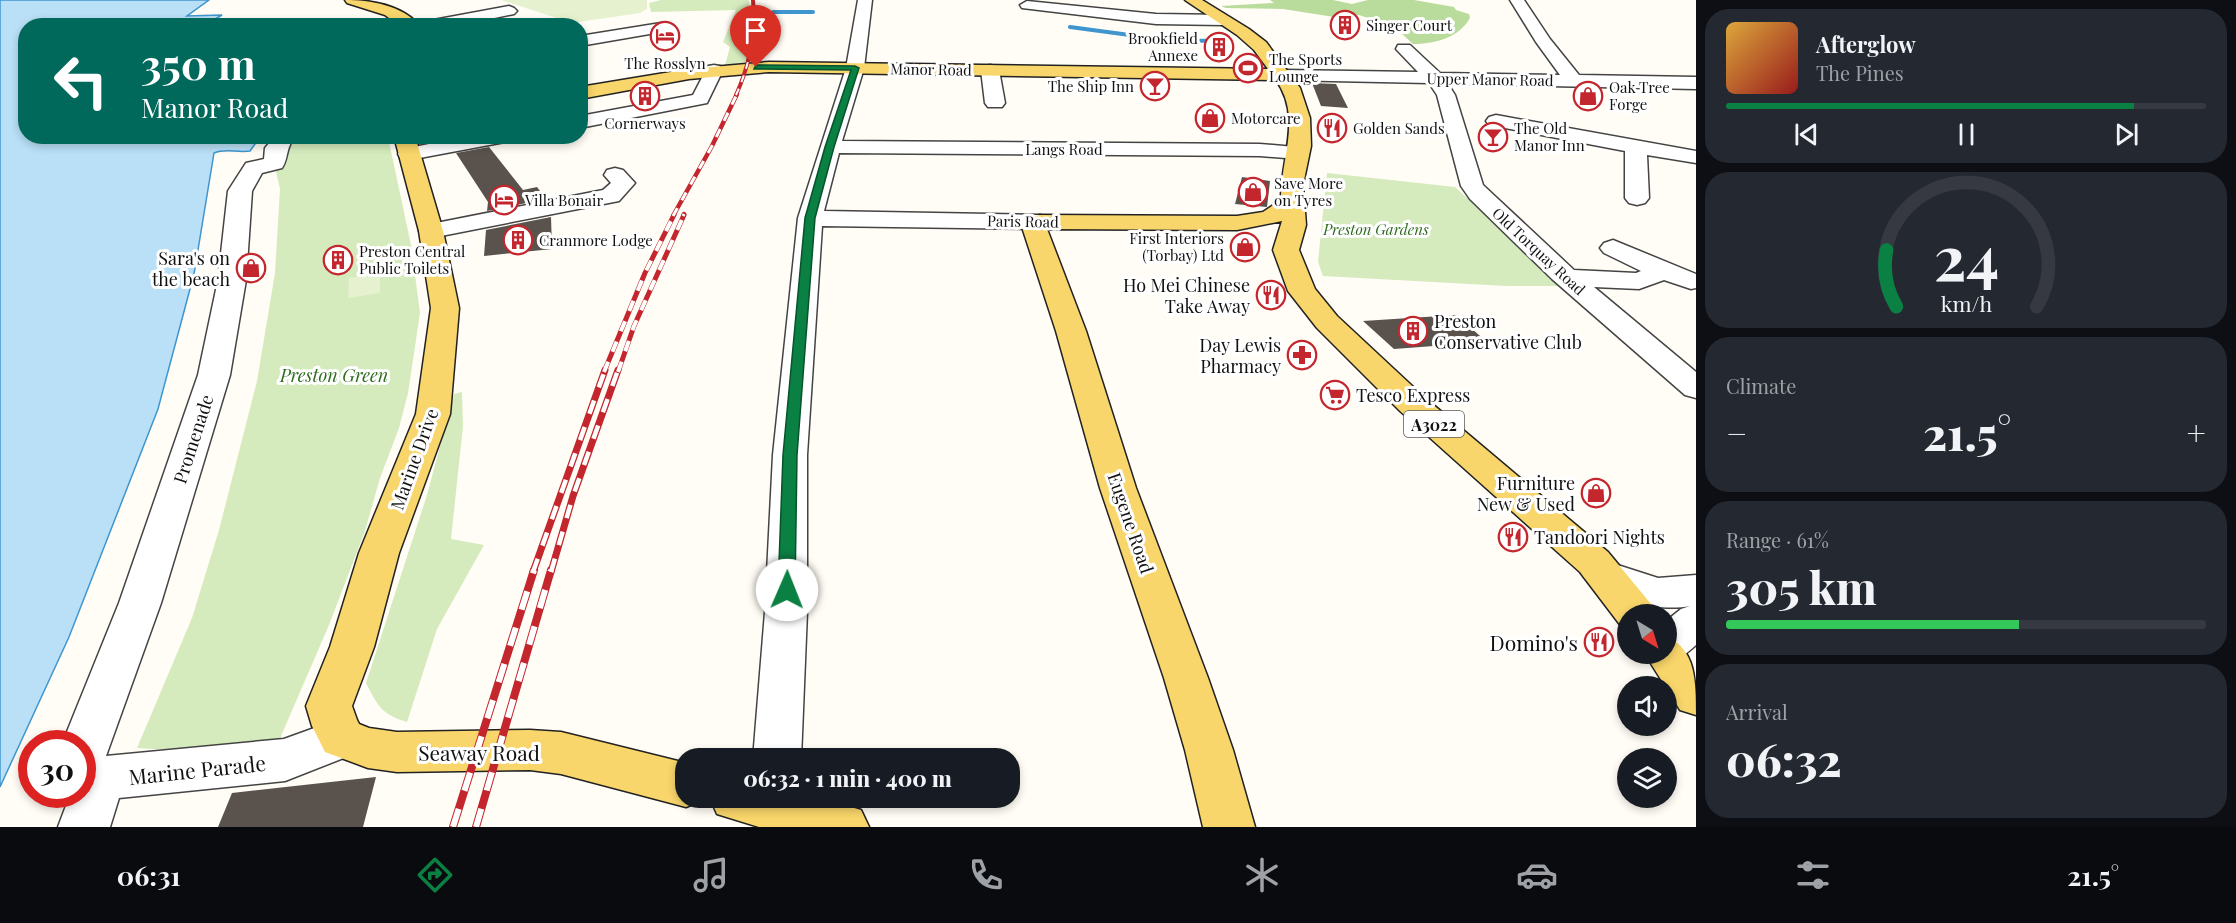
<!DOCTYPE html>
<meta charset="utf-8">
<style>
body{margin:0;font-family:"Playfair Display",serif;background:#242831;color:#f1f3f6;height:100vh;display:flex;flex-direction:column;font-size:22px;white-space:nowrap}
*{box-sizing:border-box;margin:0}
p{font-size:20px;color:#9ea1a6}
.icon{flex:none;width:33px;height:33px;fill:none;stroke:currentColor;stroke-width:2;stroke-linecap:round;stroke-linejoin:round}
.map{position:relative;flex:1;overflow:hidden}
.panel{display:flex;flex-direction:column;gap:9px;padding:9px;background:#0d0f14;width:540px}
.panel>*{flex:none}
.hud{position:absolute;left:18px;top:18px;width:570px;height:126px;border-radius:24px;box-shadow:0 3px 9px #0003;background:#00695c;color:#fff;overflow:hidden}
.needle{width:39px;rotate:142deg}
.buttons{position:absolute;left:1617px;top:604px;display:grid;gap:12px}
.buttons a{display:grid;place-items:center;width:60px;height:60px;border-radius:50%;background:#171b24;box-shadow:0 3px 9px #0003;font-size:30px}
.speed{position:absolute;left:18px;top:730px;display:flex;gap:12px;font-size:30px;font-weight:700;text-align:center}
.speed>*{display:grid;place-content:center;width:78px;height:78px;border-radius:50%;background:#171b24;box-shadow:0 3px 9px #0003;line-height:1}
.speed .limit{border:9px solid #d22;background:#fff;color:#111}
.pin{position:absolute;display:grid;place-items:center;width:51px;height:51px;color:#fff;margin:-62px -26px;border-radius:50% 50% 50% 0;rotate:-45deg;box-shadow:0 0 6px #0007}
.pin .icon{rotate:45deg}
.me{position:absolute;width:66px;margin:-33px;rotate:1deg;stroke-linejoin:round;filter:drop-shadow(0 0 4px #0008)}
.turn{display:flex;align-items:center;gap:21px;height:126px;padding:0 24px;font-size:27px}
.turn .icon{width:78px;height:78px;stroke-width:2.5}
.turn b{display:block;font-size:42px;line-height:51px}
.big{font-size:45px;font-weight:800;line-height:1.1}
.panel .card{flex:1;display:flex;flex-direction:column;justify-content:center;gap:9px;min-width:0;padding:0 21px;border-radius:24px;background:#242831}
.panel .dial{align-items:center;gap:0}
.dial svg{height:156px;overflow:visible;fill:none;stroke:#363941;stroke-width:7;stroke-linecap:round;text-anchor:middle}
.dial text{fill:#f1f3f6;stroke:none}
.song{display:flex;align-items:center;gap:18px}
.cover{width:72px;height:72px;border-radius:9px;background:linear-gradient(135deg,hsl(40 70% 55%),hsl(0 70% 35%))}
.played{height:6px;border-radius:3px;background:linear-gradient(90deg,#0b8043 85%,#363941 85%)}
.keys{display:flex;justify-content:space-around;direction:ltr}
.heat{display:flex;justify-content:space-between;align-items:center;font-size:33px;direction:ltr}
.charge{height:9px;border-radius:4px;background:linear-gradient(90deg,#34c759 61%,#363941 0)}
.trip{position:absolute;left:675px;top:748px;width:345px;height:60px;border-radius:24px;background:#171b24;box-shadow:0 3px 9px #0003;font-weight:800;line-height:60px;text-align:center}
.dock{display:flex;height:96px;justify-content:space-around;align-items:center;background:#090b0e;color:#9ea1a6}
.dock .icon{width:42px;height:42px}
.dock .active{color:#0b8043}
.dock b{font-size:27px;color:#f1f3f6}
main{display:flex;flex:1;min-height:0}
.map>svg:first-child{display:block}
.green{fill:#d5ebbd}
.forest{fill:#b9dc9c}
.pitch{fill:#e6f2cf}
.water{fill:#b9e0f7;stroke:#3f96cf;stroke-width:1.5}
.lines{fill:none;stroke-linecap:round;stroke-linejoin:round}
.stream{stroke:#3f96cf;stroke-width:4}
.building{fill:#5a524d}
.minor-casing{stroke:#444;stroke-width:3}
.major-casing{stroke:#222;stroke-width:3}
.minor{fill:#fff;fill-rule:evenodd}
.major{fill:#f9d66b;fill-rule:evenodd}
.rail-far4-casing{stroke:#c4262e;stroke-width:4}
.rail-far3-casing{stroke:#c4262e;stroke-width:4.5}
.rail-far2-casing{stroke:#c4262e;stroke-width:5}
.rail-far1-casing{stroke:#c4262e;stroke-width:7}
.rail-casing{stroke:#c4262e;stroke-width:8}
.rail-far4{stroke:#fff;stroke-width:2;stroke-dasharray:7;stroke-linecap:butt}
.rail-far3{stroke:#fff;stroke-width:3;stroke-dasharray:9;stroke-linecap:butt}
.rail-far2{stroke:#fff;stroke-width:4;stroke-dasharray:11;stroke-linecap:butt}
.rail-far1{stroke:#fff;stroke-width:4.5;stroke-dasharray:14;stroke-linecap:butt}
.rail{stroke:#fff;stroke-width:6;stroke-dasharray:19;stroke-linecap:butt}
.route{fill:#0b8043;stroke:#07532c;stroke-width:1.5}
.labels{text-anchor:middle;dominant-baseline:central;stroke-width:6;stroke-linejoin:round;paint-order:stroke}
.far-poi-label{font-size:15px;fill:#111;stroke:#fff;text-anchor:start}
.far-street-label{font-size:15px;fill:#111;stroke:#fff}
.far-park-label{font-size:15px;font-style:italic;fill:#2f6b1f;stroke:#fff}
.shield{fill:#fff;stroke:#585858;stroke-width:1.5}
.shield-label{font-size:16px;font-weight:bold;fill:#111}
.poi-label{font-size:18px;fill:#111;stroke:#fff;text-anchor:end}
.park-label{font-size:18px;font-style:italic;fill:#2f6b1f;stroke:#fff}
.street-label{font-size:18px;fill:#111;stroke:#fff}
.near-poi-label{font-size:21px;fill:#111;stroke:#fff;text-anchor:end}
.near-street-label{font-size:21px;fill:#111;stroke:#fff}
</style>
<main>
<div class="map">
<svg width="1696" height="827" viewBox="0 0 1696 827">
<rect width="100%" height="100%" fill="#fffdf5"/>
<!-- green -->
<path class="green" d="M 661,0 L 749,0 L 752,39 L 748,65 L 725,65 L 730,47 L 723,42 L 736,10 L 651,12 L 649,3 Z
M 274,137 L 388,137 L 411,245 L 420,313 L 408,393 L 399,428 L 380,478 L 365,531 L 329,625 L 278,743 L 172,750 L 137,748 L 192,618 L 219,530 L 257,381 L 275,273 L 280,189 L 274,163 Z
M 1327,173 L 1455,187 L 1563,286 L 1506,286 L 1323,276 L 1318,262 Z
M 462,392 L 463,426 L 451,539 L 484,545 L 437,629 L 407,722 C 381,714 378,706 366,683 L 427,495 L 454,394 Z"/>
<!-- forest -->
<path class="forest" d="M 1270,0 L 1333,0 L 1352,4 L 1368,0 L 1414,0 L 1454,7 L 1456,10 L 1469,14 L 1470,18 C 1459,38 1434,44 1413,44 L 1401,33 L 1407,31 L 1359,15 L 1334,17 L 1283,9 L 1226,8 L 1221,6 L 1274,3 Z"/>
<!-- pitch -->
<path class="pitch" d="M 501,0 L 647,0 L 647,9 L 640,13 L 572,23 Z
M 380,274 L 380,293 L 348,298 L 349,278 Z"/>
<!-- water -->
<path class="water" d="M 0,0 L 209,0 L 187,16 L 222,15 L 205,25 L 26,26 L 26,136 L 254,136 L 255,144 L 250,151 C 237,153 226,148 214,153 L 194,274 L 158,409 L 69,637 L 0,787 Z"/>
<g class="lines">
<!-- stream -->
<path class="stream" d="M 773,12 L 813,12
M 1070,27 L 1167,40 L 1212,41"/>
</g>
<!-- building -->
<path class="building" d="M 1312,83 L 1336,84 L 1348,108 L 1321,106 Z
M 489,147 L 523,190 L 537,187 L 546,199 L 487,211 L 488,202 L 456,153 Z
M 1242,177 L 1270,181 L 1267,207 L 1235,204 Z
M 551,217 L 552,249 L 484,256 L 486,230 Z
M 1456,315 L 1487,342 L 1394,349 L 1363,321 Z
M 376,777 L 363,827 L 218,827 L 232,793 Z"/>
<g class="lines">
<!-- minor casing -->
<g class="minor-casing">
<path id="minor" d="M 858,0 L 872,0 L 864,68 L 842,141 L 1260,144 L 1306,148 L 1309,153 L 1306,158 L 1298,159 L 1260,156 L 839,153 L 824,211 L 1040,215 L 1049,217 L 1052,222 L 1049,227 L 1040,229 L 822,226 L 807,455 L 807,612 L 801,759 L 753,759 L 765,612 L 773,455 L 798,218 L 846,68 Z
M 1510,0 L 1524,0 L 1550,39 L 1579,75 L 1696,77 L 1696,89 L 1448,84 L 1455,95 L 1483,185 L 1574,270 L 1636,273 L 1641,271 L 1604,253 L 1600,248 L 1604,243 L 1613,240 L 1696,274 L 1696,288 L 1691,289 L 1664,280 L 1639,289 L 1594,287 L 1696,372 L 1696,398 L 1685,395 L 1552,279 L 1470,199 L 1461,186 L 1437,95 L 1429,83 L 1283,80 L 1277,79 L 1274,75 L 1277,71 L 1283,70 L 1418,72 L 1396,49 L 1398,45 L 1410,45 L 1440,73 L 1560,75 L 1536,42 Z
M 1027,1 L 1156,14 L 1224,15 L 1232,20 L 1224,25 L 1156,24 L 1022,8 L 1020,5 Z
M 509,6 L 514,8 L 517,11 L 514,14 L 456,26 L 420,26 L 428,21 Z
M 661,23 L 669,28 L 667,31 L 580,46 L 580,36 Z
M 714,65 L 720,66 L 723,70 L 707,103 L 580,128 L 580,116 L 693,95 L 708,66 Z
M 990,65 L 996,66 L 999,70 L 1005,103 L 1002,107 L 988,107 L 985,103 L 981,70 L 984,66 Z
M 1496,115 L 1696,151 L 1696,163 L 1647,155 L 1649,198 L 1645,203 L 1637,205 L 1629,203 L 1625,198 L 1625,151 L 1489,125 L 1486,121 L 1489,117 Z
M 264,136 L 289,136 L 292,141 C 286,150 288,159 282,168 L 262,173 L 252,191 L 246,280 L 230,375 L 161,603 L 106,756 L 284,739 L 342,718 L 359,724 L 366,738 L 359,752 L 285,781 L 119,798 L 110,827 L 58,827 L 70,795 L 82,795 L 82,744 L 62,744 L 119,603 L 198,375 L 218,280 L 228,191 L 246,163 L 264,159 L 265,148 L 270,142 Z
M 469,136 L 515,136 L 512,140 L 505,142 L 409,160 L 401,159 L 398,154 L 401,149 L 409,148 Z
M 615,168 L 623,170 L 635,183 L 619,201 L 431,238 L 422,236 L 419,231 L 422,226 L 431,224 L 603,190 L 611,183 L 604,175 L 607,170 Z
M 1602,560 L 1658,578 L 1696,575 L 1696,645 C 1679,660 1673,665 1651,658 L 1649,654 L 1666,654 L 1666,621 L 1681,609 L 1690,606 C 1661,612 1598,601 1582,574 L 1588,564 Z"/>
</g>
<!-- major casing -->
<g class="major-casing">
<path id="major" d="M 345,0 C 370,0 402,5 420,26 L 400,26 L 385,15 L 347,3 Z
M 1185,0 L 1202,0 L 1249,29 L 1266,42 L 1300,88 L 1310,118 L 1311,146 L 1303,185 L 1306,225 L 1299,250 L 1315,289 L 1337,316 L 1424,397 L 1608,552 L 1651,604 L 1657,615 L 1628,615 L 1628,628 L 1621,626 L 1580,572 L 1400,411 L 1317,328 L 1288,291 L 1273,250 L 1282,221 L 1237,230 L 1047,229 L 1086,331 L 1136,488 L 1208,678 L 1233,750 L 1255,827 L 1203,827 L 1185,750 L 1164,678 L 1100,488 L 1056,331 L 1022,227 L 1031,217 L 1040,215 L 1237,216 L 1263,212 L 1281,200 C 1280,159 1303,118 1276,80 L 769,72 L 689,79 L 580,99 L 580,87 L 689,69 L 769,62 L 1268,69 L 1254,50 L 1237,35 Z
M 394,136 L 415,136 L 443,231 L 459,308 L 450,414 L 399,553 L 374,647 L 352,706 L 357,720 L 359,724 L 369,728 L 397,732 L 530,730 L 561,732 L 686,763 L 686,798 L 705,798 L 703,800 L 686,807 L 561,774 L 530,770 L 397,772 L 368,768 L 325,752 L 312,726 L 306,706 L 330,647 L 359,553 L 416,414 L 431,308 L 419,231 Z
M 1666,636 C 1696,649 1696,682 1696,715 L 1680,710 L 1645,654 L 1666,654 Z
M 710,798 L 821,798 L 861,810 L 869,827 L 759,827 L 717,814 Z"/>
</g>
<!-- minor -->
<use href="#minor" class="minor"/>
<!-- major -->
<use href="#major" class="major"/>
<!-- rail-far4 casing -->
<g class="rail-far4-casing">
<path id="rail-far4" d="M 736,95 C 750,64 756,34 753,0"/>
</g>
<!-- rail-far3 casing -->
<g class="rail-far3-casing">
<path id="rail-far3" d="M 673,216 L 712,146 L 737,94
M 683,216 L 684,214"/>
</g>
<!-- rail-far2 casing -->
<g class="rail-far2-casing">
<path id="rail-far2" d="M 604,372 L 645,273 L 674,215
M 618,372 L 634,326 L 684,215"/>
</g>
<!-- rail-far1 casing -->
<g class="rail-far1-casing">
<path id="rail-far1" d="M 533,572 L 605,370
M 551,572 L 573,496 L 618,370"/>
</g>
<!-- rail casing -->
<g class="rail-casing">
<path id="rail" d="M 453,827 L 534,570
M 476,827 L 551,570"/>
</g>
<!-- rail-far4 -->
<use href="#rail-far4" class="rail-far4"/>
<!-- rail-far3 -->
<use href="#rail-far3" class="rail-far3"/>
<!-- rail-far2 -->
<use href="#rail-far2" class="rail-far2"/>
<!-- rail-far1 -->
<use href="#rail-far1" class="rail-far1"/>
<!-- rail -->
<use href="#rail" class="rail"/>
</g>
<!-- route -->
<path class="route" d="M 756,65 L 855,66 L 859,68 L 834,147 L 815,218 L 797,455 L 795,590 L 793,594 L 781,594 L 778,590 L 783,455 L 805,218 L 825,147 L 851,70 L 754,69 Z"/>
<!-- icons -->
<defs>
<g id="building-ring" transform="scale(1.5)"><circle r="9.5" fill="#fff" stroke="#c4262e" stroke-width="1.5"/><path d="M-4-6H4V6H1V3H-1V6H-4ZM-2.5-4.3h1.7v1.8h-1.7ZM.8-4.3h1.7v1.8H.8ZM-2.5-1h1.7V.8h-1.7ZM.8-1h1.7V.8H.8Z" fill="#c4262e"/></g>
<g id="hotel-ring" transform="scale(1.5)"><circle r="9.5" fill="#fff" stroke="#c4262e" stroke-width="1.5"/><path d="M-6-4.5h1.5V1H6V5H4.5V3h-9V5H-6ZM-4 0a1.8 1.8 0 1 1 3.6 0ZM.5 0V-2.5h3Q6-2.5 6 0Z" fill="#c4262e"/></g>
<g id="stadium-ring" transform="scale(1.5)"><circle r="9.5" fill="#fff" stroke="#c4262e" stroke-width="1.5"/><path d="M0-5a6.5 5 0 1 0 0 10a6.5 5 0 1 0 0-10ZM-3.5-1.8h7v3.6h-7Z" fill="#c4262e"/></g>
<g id="bar-ring" transform="scale(1.5)"><circle r="9.5" fill="#fff" stroke="#c4262e" stroke-width="1.5"/><path d="M-6-5H6L.8 .8V4.5H3.5V6h-7V4.5H-.8V.8Z" fill="#c4262e"/></g>
<g id="shop-ring" transform="scale(1.5)"><circle r="9.5" fill="#fff" stroke="#c4262e" stroke-width="1.5"/><path d="M-5-2.5h2.3a2.7 3.5 0 0 1 5.4 0H5L5.5 6h-11ZM-1.5-2.5h3a1.5 2.3 0 0 0-3 0Z" fill="#c4262e"/></g>
<g id="restaurant-ring" transform="scale(1.5)"><circle r="9.5" fill="#fff" stroke="#c4262e" stroke-width="1.5"/><path d="M-5-6h1v4h1v-4h1v4h1v-4h1v5L-1.5 .5V6h-2V.5L-5-1ZM5-6V6H3V1.5H1.5Q1.5-4 5-6Z" fill="#c4262e"/></g>
<g id="pharmacy-ring" transform="scale(1.5)"><circle r="9.5" fill="#fff" stroke="#c4262e" stroke-width="1.5"/><path d="M-2-6h4v4h4v4h-4v4h-4v-4h-4v-4h4Z" fill="#c4262e"/></g>
<g id="supermarket-ring" transform="scale(1.5)"><circle r="9.5" fill="#fff" stroke="#c4262e" stroke-width="1.5"/><path d="M-6-5.5h2.5l.6 2H6L4.5 2H-2.5L-4.4-4H-6ZM-1.5 3.2a1.3 1.3 0 1 0 .1 0ZM3 3.2a1.3 1.3 0 1 0 .1 0Z" fill="#c4262e"/></g>
</defs>
<g fill-rule="evenodd">
<use href="#building-ring" x="1345" y="25"/>
<use href="#hotel-ring" x="665" y="36"/>
<use href="#building-ring" x="1219" y="47"/>
<use href="#stadium-ring" x="1248" y="68"/>
<use href="#bar-ring" x="1155" y="86"/>
<use href="#building-ring" x="645" y="96"/>
<use href="#shop-ring" x="1588" y="96"/>
<use href="#shop-ring" x="1210" y="118"/>
<use href="#restaurant-ring" x="1332" y="128"/>
<use href="#bar-ring" x="1493" y="137"/>
<use href="#shop-ring" x="1253" y="192"/>
<use href="#hotel-ring" x="504" y="200"/>
<use href="#building-ring" x="518" y="240"/>
<use href="#shop-ring" x="1245" y="247"/>
<use href="#building-ring" x="338" y="260"/>
<use href="#shop-ring" x="251" y="268"/>
<use href="#restaurant-ring" x="1271" y="295"/>
<use href="#building-ring" x="1413" y="331"/>
<use href="#pharmacy-ring" x="1302" y="355"/>
<use href="#supermarket-ring" x="1335" y="395"/>
<use href="#shop-ring" x="1596" y="493"/>
<use href="#restaurant-ring" x="1513" y="537"/>
<use href="#restaurant-ring" x="1599" y="642"/>
</g>
<g class="labels">
<!-- far-poi labels -->
<g class="far-poi-label">
<text x="1366" y="25">Singer Court</text>
<text x="1198" y="38" text-anchor="end">Brookfield<tspan x="1198" dy="17">Annexe</tspan></text>
<text x="1269" y="59">The Sports<tspan x="1269" dy="17">Lounge</tspan></text>
<text x="665" y="63" text-anchor="middle">The Rosslyn</text>
<text x="1134" y="86" text-anchor="end">The Ship Inn</text>
<text x="1609" y="87">Oak Tree<tspan x="1609" dy="17">Forge</tspan></text>
<text x="1231" y="118">Motorcare</text>
<text x="645" y="123" text-anchor="middle">Cornerways</text>
<text x="1353" y="128">Golden Sands</text>
<text x="1514" y="128">The Old<tspan x="1514" dy="17">Manor Inn</tspan></text>
<text x="1274" y="183">Save More<tspan x="1274" dy="17">on Tyres</tspan></text>
<text x="525" y="200">Villa Bonair</text>
<text x="1224" y="238" text-anchor="end">First Interiors<tspan x="1224" dy="17">(Torbay) Ltd</tspan></text>
<text x="539" y="240">Cranmore Lodge</text>
<text x="359" y="251">Preston Central<tspan x="359" dy="17">Public Toilets</tspan></text>
</g>
<!-- far-street labels -->
<g class="far-street-label">
<text transform="translate(931 69) rotate(1)">Manor Road</text>
<text transform="translate(1490 79) rotate(1)">Upper Manor Road</text>
<text x="1064" y="149">Langs Road</text>
<text transform="translate(1023 221) rotate(1)">Paris Road</text>
<text transform="translate(1539 251) rotate(43)">Old Torquay Road</text>
</g>
<!-- far-park labels -->
<g class="far-park-label">
<text x="1376" y="229">Preston Gardens</text>
</g>
<!-- shield labels -->
<rect class="shield" x="1404" y="411" width="60" height="26" rx="4.5"/>
<g class="shield-label">
<text x="1434" y="424">A3022</text>
</g>
<!-- poi labels -->
<g class="poi-label">
<text x="230" y="258">Sara's on<tspan x="230" dy="21">the beach</tspan></text>
<text x="1250" y="285">Ho Mei Chinese<tspan x="1250" dy="21">Take Away</tspan></text>
<text x="1434" y="321" text-anchor="start">Preston<tspan x="1434" dy="21">Conservative Club</tspan></text>
<text x="1281" y="345">Day Lewis<tspan x="1281" dy="21">Pharmacy</tspan></text>
<text x="1356" y="395" text-anchor="start">Tesco Express</text>
<text x="1575" y="483">Furniture<tspan x="1575" dy="21">New &amp; Used</tspan></text>
<text x="1534" y="537" text-anchor="start">Tandoori Nights</text>
</g>
<!-- park labels -->
<g class="park-label">
<text x="334" y="375">Preston Green</text>
</g>
<!-- street labels -->
<g class="street-label">
<text transform="translate(193 439) rotate(-72)">Promenade</text>
<text transform="translate(414 459) rotate(-70)">Marine Drive</text>
<text transform="translate(1131 523) rotate(71)">Eugene Road</text>
</g>
<!-- near-poi labels -->
<g class="near-poi-label">
<text x="1578" y="642">Domino's</text>
</g>
<!-- near-street labels -->
<g class="near-street-label">
<text x="479" y="752">Seaway Road</text>
<text transform="translate(197 769) rotate(-6)">Marine Parade</text>
</g>
</g>
</svg>
<div class="buttons">
<a><svg class="needle" viewBox="-14 -14 28 28"><path d="M0-13l5 13h-10z" fill="#e53935"/><path d="M0 13l5-13h-10z" fill="#9ea1a6"/></svg></a>
<a><svg class="icon" aria-label="sound" viewBox="0 0 24 24"><path d="M4 9h4l5-4v14l-5-4H4zM17 9q2 3 0 6"/></svg></a>
<a><svg class="icon" aria-label="layers" viewBox="0 0 24 24"><path d="M12 4l9 5-9 5-9-5zM3 14l9 5 9-5"/></svg></a>
</div>
<div class="speed"><div class="limit">30</div></div>
<div class="pin" style="left:756px;top:67px;background:#d93025"><svg class="icon" aria-label="arrive" viewBox="0 0 24 24"><path d="M6 21V4h12l-3 4 3 4H6"/></svg></div>
<svg class="me" style="left:787px;top:590px" viewBox="-20 -20 40 40"><circle r="19" fill="#fff"/><path d="M0-13L10 11 0 6-10 11z" fill="#0b8043"/></svg>
<div class="trip">06:32 · 1 min · 400 m</div>
<div class="hud">
<div class="turn"><svg class="icon" aria-label="left" viewBox="0 0 24 24"><path d="M17 20v-9H6M10 6l-5 5 5 5"/></svg><div><b>350 m</b>Manor Road</div></div>
</div>
</div>
<section class="panel">
<div class="card">
<div class="song"><i class="cover"></i><div><b>Afterglow</b><p>The Pines</p></div></div>
<div class="played"></div>
<div class="keys"><svg class="icon" aria-label="previous" viewBox="0 0 24 24"><path d="M18 5L8 12l10 7zM5 5v14"/></svg><svg class="icon" aria-label="pause" viewBox="0 0 24 24"><path d="M8 5v14M16 5v14"/></svg><svg class="icon" aria-label="next" viewBox="0 0 24 24"><path d="M6 5l10 7-10 7zM19 5v14"/></svg></div>
</div>
<div class="card dial"><svg viewBox="0 0 100 80">
<path d="M14 69A42 42 0 1 1 86 69"/>
<path d="M14 69A42 42 0 0 1 9 40" stroke="#0b8043"/>
<text x="50" y="56" font-size="32" font-weight="700">24</text>
<text x="50" y="72" font-size="11">km/h</text>
</svg></div>
<div class="card"><p>Climate</p>
<div class="heat"><a>−</a><b class="big">21.5°</b><a>+</a></div>
</div>
<div class="card"><p>Range · 61%</p><b class="big">305 km</b><div class="charge"></div></div>
<div class="card"><p>Arrival</p><b class="big">06:32</b></div>
</section>
</main>
<nav class="dock">
<b>06:31</b>
<svg class="icon active" aria-label="directions" viewBox="0 0 24 24"><path d="M12 3l9 9-9 9-9-9zM9 14v-3h6M13 9l2 2-2 2"/></svg>
<svg class="icon" aria-label="music" viewBox="0 0 24 24"><path d="M9 18V5l10-2v13"/><circle cx="6" cy="18" r="3"/><circle cx="16" cy="16" r="3"/></svg>
<svg class="icon" aria-label="phone" viewBox="0 0 24 24"><path d="M5 4h4l2 5-3 2q2 4 5 5l2-3 5 2v4C11 20 4 13 5 4z"/></svg>
<svg class="icon" aria-label="climate" viewBox="0 0 24 24"><path d="M12 3v18M4 7l16 10M4 17L20 7"/></svg>
<svg class="icon" aria-label="car" viewBox="0 0 24 24"><path d="M5 17H2v-5l4-1 3-4h7l3 4 3 1v5h-3M9 17h6M6 11h13"/><circle cx="7" cy="17" r="2"/><circle cx="17" cy="17" r="2"/></svg>
<svg class="icon" aria-label="filters" viewBox="0 0 24 24"><path d="M4 7h16M4 17h16"/><circle cx="9" cy="7" r="2"/><circle cx="15" cy="17" r="2"/></svg>
<b>21.5°</b>
</nav>
